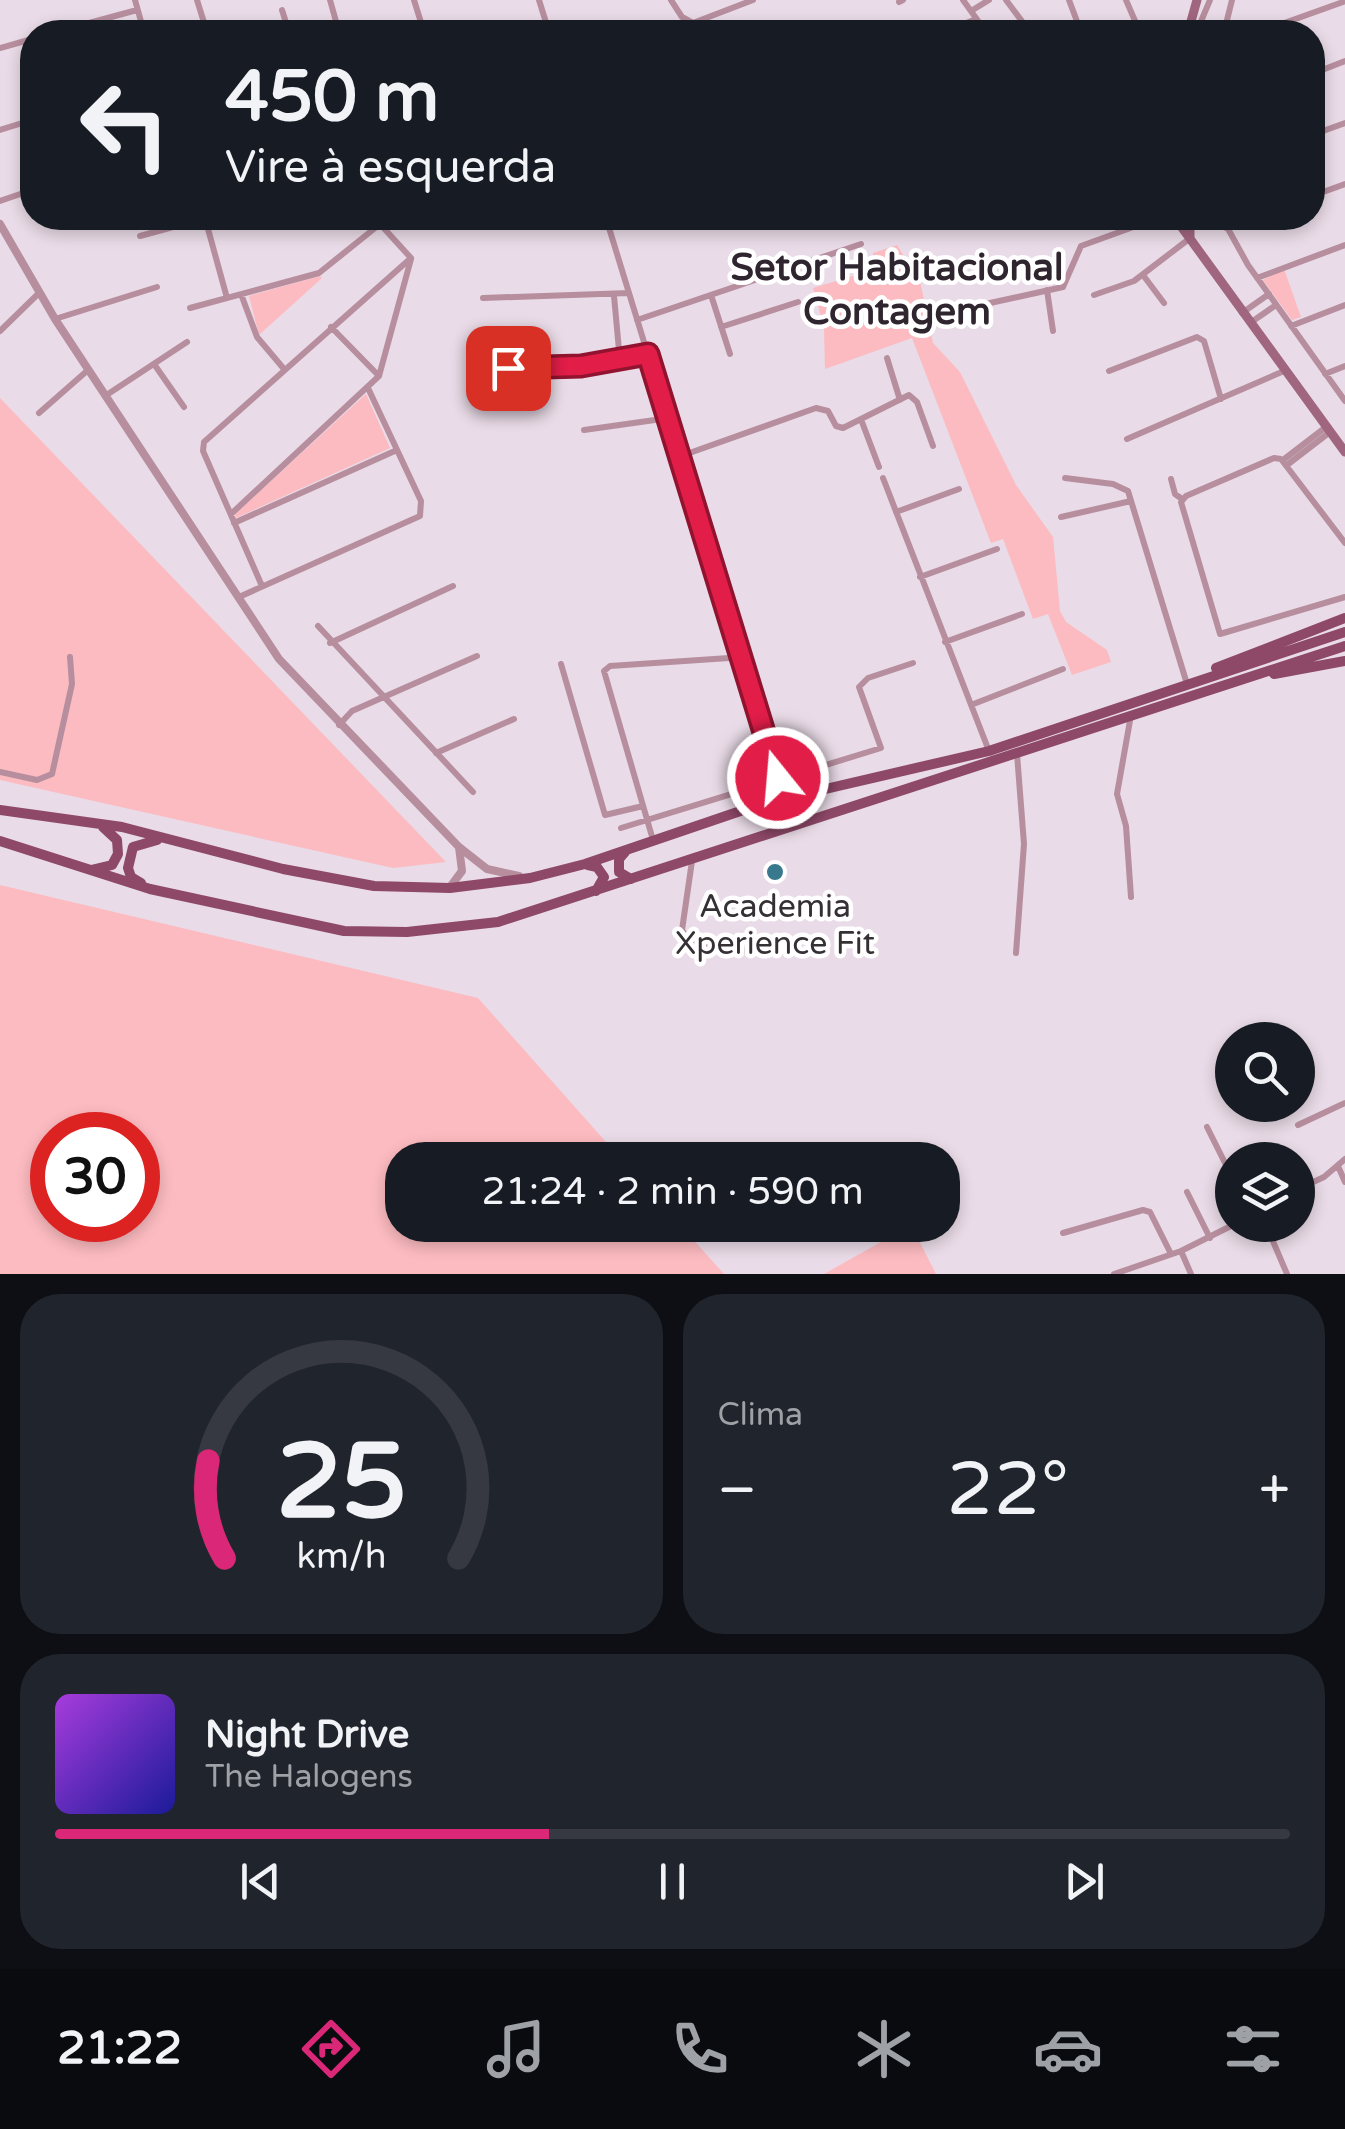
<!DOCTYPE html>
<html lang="pt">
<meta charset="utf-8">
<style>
body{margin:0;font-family:"Varela Round",sans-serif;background:#20242c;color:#f1f3f6;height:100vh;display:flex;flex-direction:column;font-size:38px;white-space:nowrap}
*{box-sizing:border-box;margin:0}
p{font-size:32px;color:#9ea1a6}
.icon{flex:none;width:55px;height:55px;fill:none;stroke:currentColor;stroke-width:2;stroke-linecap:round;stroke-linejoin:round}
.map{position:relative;height:1274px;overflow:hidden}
.panel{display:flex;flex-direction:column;gap:20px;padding:20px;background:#0d0f14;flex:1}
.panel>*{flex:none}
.banner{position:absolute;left:20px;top:20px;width:1305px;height:210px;border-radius:40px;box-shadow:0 5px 15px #0003;background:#171b24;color:#f1f3f6;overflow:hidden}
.tools{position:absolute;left:1215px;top:1022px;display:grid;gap:20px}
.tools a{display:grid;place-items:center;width:100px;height:100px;border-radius:50%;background:#171b24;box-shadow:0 5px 15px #0003;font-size:50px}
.speed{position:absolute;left:30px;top:1112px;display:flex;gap:20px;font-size:50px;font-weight:700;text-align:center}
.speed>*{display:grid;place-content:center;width:130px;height:130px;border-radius:50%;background:#171b24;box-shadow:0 5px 15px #0003;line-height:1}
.speed .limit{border:15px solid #d22;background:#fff;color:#111}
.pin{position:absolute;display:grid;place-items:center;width:85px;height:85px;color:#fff;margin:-42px;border-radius:20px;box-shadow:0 5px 15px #0006}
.me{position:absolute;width:110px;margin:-55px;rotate:343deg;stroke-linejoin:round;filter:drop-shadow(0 0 8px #0008)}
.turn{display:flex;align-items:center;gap:35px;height:210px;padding:0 40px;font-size:45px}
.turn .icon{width:130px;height:130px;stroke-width:2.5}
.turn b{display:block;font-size:70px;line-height:85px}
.big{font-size:75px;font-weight:600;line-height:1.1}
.panel .widget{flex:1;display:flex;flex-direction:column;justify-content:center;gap:15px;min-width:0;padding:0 35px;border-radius:40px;background:#20242c}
.panel .dial{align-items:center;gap:0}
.dial svg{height:260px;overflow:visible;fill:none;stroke:#363941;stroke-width:7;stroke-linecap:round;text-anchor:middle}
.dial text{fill:#f1f3f6;stroke:none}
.song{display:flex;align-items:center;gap:30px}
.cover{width:120px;height:120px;border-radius:15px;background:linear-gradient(135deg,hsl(280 70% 55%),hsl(240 70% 35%))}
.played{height:10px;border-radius:5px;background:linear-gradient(90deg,#db2777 40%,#363941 40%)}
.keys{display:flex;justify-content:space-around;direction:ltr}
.heat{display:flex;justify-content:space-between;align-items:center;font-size:55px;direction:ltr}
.panel .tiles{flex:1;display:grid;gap:20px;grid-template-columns:1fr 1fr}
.widget:last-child{grid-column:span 2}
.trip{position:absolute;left:385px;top:1142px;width:575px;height:100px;border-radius:40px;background:#171b24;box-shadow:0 5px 15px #0003;font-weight:600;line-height:100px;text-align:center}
.dock{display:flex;height:160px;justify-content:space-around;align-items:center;background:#090b0e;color:#9ea1a6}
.dock .icon{width:70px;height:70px}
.dock .selected{color:#db2777}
.dock b{font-size:45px;color:#f1f3f6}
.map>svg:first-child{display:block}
.green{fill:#fcbbc0;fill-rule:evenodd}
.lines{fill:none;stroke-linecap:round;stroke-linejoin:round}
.minor{stroke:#b78e9e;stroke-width:6}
.tertiary{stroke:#b78e9e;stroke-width:8}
.secondary{stroke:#a0667f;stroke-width:9}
.primary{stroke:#8e4868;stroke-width:10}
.route-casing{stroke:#92132f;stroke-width:25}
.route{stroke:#e11d48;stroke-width:18}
.poi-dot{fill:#39798d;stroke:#fff;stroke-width:4}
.labels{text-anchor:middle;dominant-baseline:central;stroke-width:9;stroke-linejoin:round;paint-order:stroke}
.poi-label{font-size:32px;fill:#353034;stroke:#fff}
.quarter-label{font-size:38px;font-weight:bold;fill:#2f252e;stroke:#fff}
</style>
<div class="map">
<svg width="1345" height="1274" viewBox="0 0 1345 1274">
<rect width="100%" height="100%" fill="#e9dbe7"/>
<!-- green -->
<path class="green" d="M 897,245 L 920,281 L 933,343 L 960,372 L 1016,485 L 1053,537 L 1060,611 L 1066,622 L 1107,650 L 1111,662 L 1072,675 L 1048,614 L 1033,619 L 1003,539 L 991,543 L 912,338 L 825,369 L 824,327 L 813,288 L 872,270 L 873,253 Z
M 1284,269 L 1301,317 L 1292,320 L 1263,280 Z
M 320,276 L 322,278 L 259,335 L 249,296 Z
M 366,394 L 390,448 L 236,518 L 235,514 Z
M 0,398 L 446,862 L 393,868 L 0,780 Z
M 0,885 L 478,998 L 622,1160 L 402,1160 L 402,1225 L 680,1225 L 724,1274 L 0,1274 ZM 52,1135 L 138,1135 L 138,1220 L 52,1220 Z
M 911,1225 L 936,1274 L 824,1274 Z"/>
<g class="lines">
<!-- minor -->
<path class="minor" d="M 135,0 L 144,32
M 197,0 L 207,32
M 330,0 L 339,32
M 414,0 L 424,32
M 539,0 L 549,32
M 671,0 L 682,17 L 693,23 L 753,0
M 963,0 L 986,32
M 1006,0 L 1030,32
M 1069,0 L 1081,32
M 1126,0 L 1139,30
M 899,2 L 903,0
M 282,10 L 289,32
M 971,11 L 989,0
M 56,32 L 137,10
M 770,32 L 786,25
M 945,32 L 976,19
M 1122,32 L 1199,26 L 1210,0
M 1224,32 L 1232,0
M 1259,32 L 1343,2
M 0,48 L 32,39
M 1312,74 L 1345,61
M 0,130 L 32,120
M 1312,135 L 1345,123
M 1312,196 L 1345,184
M 0,201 L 32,190
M 205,218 L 227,298
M 606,218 L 778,779 L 776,792 L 767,800
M 647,218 L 652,218
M 1222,218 L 1248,265 L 1345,401
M 380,224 L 411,258
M 1226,228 L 1255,218
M 140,236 L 206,218
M 1143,275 L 1164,303
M 1257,278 L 1345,245
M 1047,290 L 1053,331
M 241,294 L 257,337 L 284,369
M 711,295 L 730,354
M 1094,295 L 1134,281 L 1189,239
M 614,296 L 620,361
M 483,298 L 629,293
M 190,308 L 319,273 L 380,224 L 379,218
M 949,312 L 1063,287 L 1081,246 L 1158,218
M 1242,313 L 1269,294
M 55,319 L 157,287
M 637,320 L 861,244
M 1250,323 L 1276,305
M 1291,326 L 1345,305
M 331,327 L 379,376
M 721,327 L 798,302
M 0,331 L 39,293
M 887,358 L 900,400
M 154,364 L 184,407
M 469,367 L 581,365 L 648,354
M 1109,371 L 1197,337 L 1204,341 L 1221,399
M 1325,374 L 1345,366
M 105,396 L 187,342
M 39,413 L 88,370
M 862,422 L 879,467
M 584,430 L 669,418
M 1127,439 L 1284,371
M 681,456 L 816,408 L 828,411 L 836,426 L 843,428 L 909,395 L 917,402 L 933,446
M 1283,460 L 1326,427
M 1287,465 L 1330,432
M 883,478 L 989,751
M 1065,478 L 1113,484 L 1128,491 L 1187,684
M 1171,479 L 1175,494 L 1182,499
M 896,512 L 959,489
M 231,514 L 379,376 L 411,259
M 1061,517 L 1131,501
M 234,523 L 397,450
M 1345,543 L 1281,459 L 1274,458 L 1186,496 L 1181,502 L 1220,634 L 1345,597
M 920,577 L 997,549
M 262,586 L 203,451 L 204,442 L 411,258
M 239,597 L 420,516 L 421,501 L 368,388
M 318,626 L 473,792
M 945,642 L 1022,614
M 330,643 L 453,586
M 561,664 L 605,815 L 643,806
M 971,705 L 1063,669
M 339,725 L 352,711 L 477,656
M 436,753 L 514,719
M 0,772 L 37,780 L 52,774 L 72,684 L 70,657
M 779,779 L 809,791
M 621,828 L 881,748 L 859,687 L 868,678 L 913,663
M 653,840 L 604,671 L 610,666 L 729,658
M 692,861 L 682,930 L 690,943 L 730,953 L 783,943
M 1131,897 L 1126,826 L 1117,794 L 1131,715
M 1016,953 L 1024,844 L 1017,754
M 1298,1125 L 1345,1103
M 1207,1127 L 1232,1177
M 1338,1166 L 1345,1182
M 1298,1189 L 1324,1177 L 1345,1159
M 1187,1192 L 1210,1238
M 1266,1225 L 1287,1274
M 1063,1233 L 1143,1210 L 1150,1212 L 1171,1254
M 1181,1251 L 1191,1274
M 1114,1274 L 1181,1251 L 1233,1225"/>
<!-- tertiary -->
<path class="tertiary" d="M 0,224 L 55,319 L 279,659 L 459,847 L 487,869 L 519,876
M 450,887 L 462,871 L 459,847"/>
<!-- secondary -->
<path class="secondary" d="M 1188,32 L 1197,0
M 1175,218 L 1345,452
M 1190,237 L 1190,218"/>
<!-- primary -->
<path class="primary" d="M 1216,668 L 1345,618
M 1274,674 L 1345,661
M 0,810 L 122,827 L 283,869 L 374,886 L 450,888 L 530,878 L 585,864 L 761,804 L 989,751 L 1345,632
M 0,841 L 150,889 L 344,931 L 407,932 L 498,922 L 1345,646
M 625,852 L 619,859 L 619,872 L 631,879
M 588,865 L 597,867 L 604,877 L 596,891
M 91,870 L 112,865 L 118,854 L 117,840 L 103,827
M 141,883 L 131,877 L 128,868 L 133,847 L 157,840"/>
</g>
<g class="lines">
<!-- route casing -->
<g class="route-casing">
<path id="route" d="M 508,368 L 581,366 L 648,354 L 778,778"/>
</g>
<!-- route -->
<use href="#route" class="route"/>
</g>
<!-- markers -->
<circle class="poi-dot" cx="775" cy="872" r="10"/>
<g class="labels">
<!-- poi labels -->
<g class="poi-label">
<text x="775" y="907">Academia<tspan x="775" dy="37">Xperience Fit</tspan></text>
</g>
<!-- quarter labels -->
<g class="quarter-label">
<text x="897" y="268">Setor Habitacional<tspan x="897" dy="44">Contagem</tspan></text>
</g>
</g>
</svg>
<div class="tools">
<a><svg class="icon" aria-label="search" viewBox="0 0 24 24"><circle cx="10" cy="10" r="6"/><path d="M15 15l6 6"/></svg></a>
<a><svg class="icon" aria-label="layers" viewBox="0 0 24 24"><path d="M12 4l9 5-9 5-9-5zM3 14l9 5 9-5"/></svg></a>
</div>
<div class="speed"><div class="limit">30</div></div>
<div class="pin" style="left:508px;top:368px;background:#d93025"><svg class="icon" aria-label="arrive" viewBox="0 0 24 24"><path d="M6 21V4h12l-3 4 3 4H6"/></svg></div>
<svg class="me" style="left:778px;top:778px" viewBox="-20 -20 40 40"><circle r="17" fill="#e11d48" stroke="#fff" stroke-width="3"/><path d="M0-11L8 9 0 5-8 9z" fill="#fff"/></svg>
<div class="trip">21:24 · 2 min · 590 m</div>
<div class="banner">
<div class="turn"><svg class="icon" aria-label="left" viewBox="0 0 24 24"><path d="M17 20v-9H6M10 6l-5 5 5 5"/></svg><div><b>450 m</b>Vire à esquerda</div></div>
</div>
</div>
<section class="panel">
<div class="tiles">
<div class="widget dial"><svg viewBox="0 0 100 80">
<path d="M14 69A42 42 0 1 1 86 69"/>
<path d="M14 69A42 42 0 0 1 9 39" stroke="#db2777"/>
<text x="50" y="56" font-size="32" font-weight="700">25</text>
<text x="50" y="72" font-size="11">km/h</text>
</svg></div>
<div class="widget"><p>Clima</p>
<div class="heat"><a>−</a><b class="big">22°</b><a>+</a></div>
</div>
<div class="widget">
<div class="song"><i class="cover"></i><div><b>Night Drive</b><p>The Halogens</p></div></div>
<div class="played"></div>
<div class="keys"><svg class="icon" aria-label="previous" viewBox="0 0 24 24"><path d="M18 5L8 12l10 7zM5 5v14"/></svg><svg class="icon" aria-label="pause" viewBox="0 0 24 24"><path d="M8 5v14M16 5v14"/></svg><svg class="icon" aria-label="next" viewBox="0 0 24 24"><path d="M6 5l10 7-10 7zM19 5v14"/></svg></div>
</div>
</div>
</section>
<nav class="dock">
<b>21:22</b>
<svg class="icon selected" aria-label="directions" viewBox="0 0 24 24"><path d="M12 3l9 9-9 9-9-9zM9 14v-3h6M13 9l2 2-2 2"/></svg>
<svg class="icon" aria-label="music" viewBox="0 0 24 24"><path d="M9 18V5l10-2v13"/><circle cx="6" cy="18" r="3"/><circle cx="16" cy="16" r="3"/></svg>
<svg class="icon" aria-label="phone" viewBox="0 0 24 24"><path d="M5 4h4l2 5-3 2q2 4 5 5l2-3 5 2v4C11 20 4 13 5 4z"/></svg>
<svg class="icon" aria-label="climate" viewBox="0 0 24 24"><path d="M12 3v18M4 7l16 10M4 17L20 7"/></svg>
<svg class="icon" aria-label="car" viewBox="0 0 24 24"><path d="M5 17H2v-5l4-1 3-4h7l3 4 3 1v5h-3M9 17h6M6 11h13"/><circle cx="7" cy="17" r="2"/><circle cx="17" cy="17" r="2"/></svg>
<svg class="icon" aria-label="filters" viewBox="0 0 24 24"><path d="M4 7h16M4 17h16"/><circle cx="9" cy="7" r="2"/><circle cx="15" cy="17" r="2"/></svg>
</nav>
